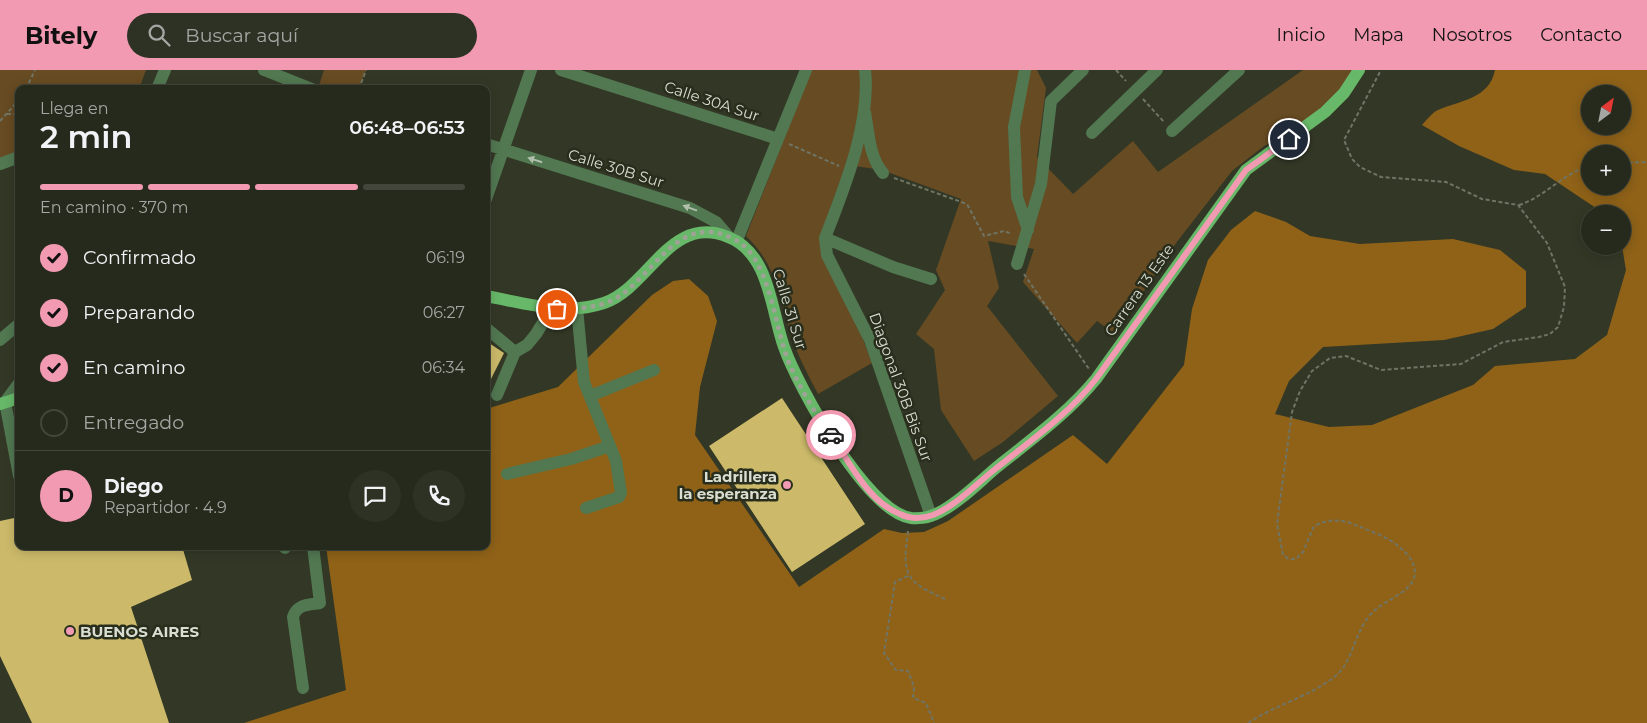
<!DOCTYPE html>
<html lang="es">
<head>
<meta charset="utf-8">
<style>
  body { margin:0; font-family:Montserrat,sans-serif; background:#2e3225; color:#f1f3f6; height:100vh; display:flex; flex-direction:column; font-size:19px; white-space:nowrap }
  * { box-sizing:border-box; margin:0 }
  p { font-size:16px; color:#a4a7a3 }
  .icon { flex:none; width:28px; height:28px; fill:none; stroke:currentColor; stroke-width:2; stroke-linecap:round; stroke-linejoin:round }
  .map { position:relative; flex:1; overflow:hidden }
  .side { position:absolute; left:15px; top:15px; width:475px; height:465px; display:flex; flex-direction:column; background:#262a1c; border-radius:10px; box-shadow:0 2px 12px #0003,0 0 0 1px #42463b }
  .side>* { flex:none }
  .needle { width:32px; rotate:32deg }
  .controls { position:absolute; left:1581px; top:15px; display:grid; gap:10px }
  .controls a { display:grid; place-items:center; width:50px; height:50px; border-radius:50%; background:#262a1c; box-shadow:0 2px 12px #0003,0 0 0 1px #42463b; font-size:25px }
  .pin { position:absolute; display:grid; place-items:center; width:42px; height:42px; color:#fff; margin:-21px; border:2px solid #fff; border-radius:50%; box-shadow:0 1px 5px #0007 }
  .courier { position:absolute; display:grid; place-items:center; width:50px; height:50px; margin:-25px; border:4px solid #f19ab1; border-radius:50%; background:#fff; color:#222; box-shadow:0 1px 6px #0007 }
  .head em { font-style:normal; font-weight:600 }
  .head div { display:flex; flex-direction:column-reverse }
  .head { display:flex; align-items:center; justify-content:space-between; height:85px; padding:0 25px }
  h1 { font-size:32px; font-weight:600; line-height:38px }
  .bar { display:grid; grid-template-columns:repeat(4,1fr); gap:8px 5px; align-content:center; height:60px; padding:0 25px }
  .bar i { height:6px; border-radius:4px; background:#42463b }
  .bar .active { background:#f19ab1 }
  .bar p { grid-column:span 4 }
  .line { display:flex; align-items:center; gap:12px; padding:0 25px; border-top:1px solid #42463b }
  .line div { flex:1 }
  .round { display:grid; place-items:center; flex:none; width:52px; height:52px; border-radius:26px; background:#2e3225 }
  ol { padding:0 25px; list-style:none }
  li { display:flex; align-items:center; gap:15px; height:55px }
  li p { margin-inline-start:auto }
  li .icon { padding:5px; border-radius:50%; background:#f19ab1; color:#111; stroke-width:4 }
  li:last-child { color:#a4a7a3 }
  li i { width:28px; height:28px; border:2px solid #42463b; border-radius:50% }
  header { display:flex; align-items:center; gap:30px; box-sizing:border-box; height:70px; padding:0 25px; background:#f19ab1; color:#111 }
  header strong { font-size:24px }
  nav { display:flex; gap:28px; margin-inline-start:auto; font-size:18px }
  .search { width:350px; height:45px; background:#2e3225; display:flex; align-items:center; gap:12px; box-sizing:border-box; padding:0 18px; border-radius:28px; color:#a4a7a3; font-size:19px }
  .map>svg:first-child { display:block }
  .green { fill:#674b22 }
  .forest { fill:#8f6218; fill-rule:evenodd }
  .building { fill:#ccba6a }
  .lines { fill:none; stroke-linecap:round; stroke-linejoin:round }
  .path { stroke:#6f7464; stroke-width:2; stroke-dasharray:4 2.5; stroke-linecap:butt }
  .minor { stroke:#517851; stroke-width:12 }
  .major { stroke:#67b869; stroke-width:12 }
  .oneway { fill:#b0bfab }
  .done { stroke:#9fa396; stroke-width:5; stroke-dasharray:0 9 }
  .route { stroke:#f19ab1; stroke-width:6 }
  .poi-dot { fill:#f19ab1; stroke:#292e1c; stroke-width:2 }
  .labels { text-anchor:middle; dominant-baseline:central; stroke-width:5; stroke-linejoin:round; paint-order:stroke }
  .street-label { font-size:15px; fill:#d9ddd2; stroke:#292e1c }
  .poi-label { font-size:15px; font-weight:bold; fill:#d9ddd2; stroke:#292e1c; text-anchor:end }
</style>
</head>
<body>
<header>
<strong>Bitely</strong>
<div class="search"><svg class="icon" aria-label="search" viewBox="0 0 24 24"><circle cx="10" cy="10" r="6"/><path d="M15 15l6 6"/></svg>Buscar aquí</div>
<nav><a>Inicio</a><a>Mapa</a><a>Nosotros</a><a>Contacto</a></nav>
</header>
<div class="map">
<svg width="1647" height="653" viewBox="0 0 1647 653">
  <rect width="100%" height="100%" fill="#333826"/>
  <path class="green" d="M0 0H146L139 19H19V81L0 88Z
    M324 0H366L359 19H318Z
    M811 0H1037L1046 18 1037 87 1073 124 1133 71 1158 102 1303 0H1355L1341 22 1296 61 1264 76 1232 101 1176 173 1115 264 1097 251 1077 273 1023 212 1034 179 988 171 999 218 987 236 1058 326 1003 372 974 391 941 340 934 279 916 264 945 220 936 200 961 129 882 100 848 95 822 162 872 293 818 324C808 305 798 286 791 265 780 228 776 194 746 166Z"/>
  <path class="forest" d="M1495 0H1647V653H244L346 620 326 476H486V339L558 317 652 225 673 211 689 209 708 226 717 251 700 317 695 365 799 517 884 459 902 463 924 462 948 451 1073 365 1107 394 1184 295 1192 239 1208 190 1231 160 1255 141 1286 152 1310 166 1360 174 1453 169 1500 180 1526 201V237L1493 259 1444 270 1323 277 1289 311 1275 344 1329 357 1372 355 1473 315 1495 296 1575 289 1607 265 1626 200 1622 176V144H1605L1545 104 1514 100 1459 76 1422 55C1426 51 1431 44 1436 41 1459 30 1489 30 1495 0ZM1590 24H1622V56H1590ZM1590 84H1622V116H1590Z"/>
  <path class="building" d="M486 271 504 283 486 319Z
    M782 328 865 454 792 502 709 376Z
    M19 447V476H182L192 510 131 537 169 653H32L0 586V451Z"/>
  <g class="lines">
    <path class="path" d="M1116 0 1126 11
      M26 19 35 0
      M359 19 366 0
      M1143 29 1164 52
      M7 44H19
      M0 51 19 30
      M789 74 839 96
      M1622 93 1647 92
      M894 108 967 134 984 166 1004 161 1012 164
      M1519 135C1545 127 1563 103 1590 96
      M1024 204 1089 299
      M908 461C902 506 905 511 945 529
      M908 506 895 512 884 583 896 600 908 601 914 617 913 628 926 633 934 653
      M1248 653C1274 635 1326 621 1343 598 1354 582 1357 559 1371 544 1381 533 1394 529 1405 520 1433 497 1395 470 1375 463 1352 454 1338 444 1314 456L1303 482 1296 489H1289L1283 485 1277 454 1292 342 1300 321 1312 301 1330 288 1346 286 1381 300 1461 294 1503 272 1539 267 1550 264 1558 257 1564 237 1565 217 1547 173 1518 135 1482 129 1446 112 1381 107 1360 97 1352 89 1344 70 1381 0"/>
    <path class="minor" d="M264 0 312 19
      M561 0 778 69
      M865 0C871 53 844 119 825 168L827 185 870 270 931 446
      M1025 0 1014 57 1017 127 1028 160
      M157 19 165 0
      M865 42C869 63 869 87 883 103
      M1172 61 1239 0
      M1092 63 1157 0
      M486 74 690 138 716 152 729 167
      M0 94 19 87
      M486 129 531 0
      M825 168 893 197 931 209
      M737 170 806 0
      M1017 194 1041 114 1051 31 1083 0
      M577 238 584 312 616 391 621 423 619 427 586 438
      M486 258 515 282
      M0 270 19 254
      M19 313 5 332 19 406
      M497 325 515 282 527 275 536 264 552 238
      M590 326 654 300
      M507 404 571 389 610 376
      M285 476V478
      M303 618 293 547C297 534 308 535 320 533L313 476"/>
    <path class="major" d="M486 226C525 233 565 246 604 233 650 217 670 143 728 167 770 183 771 241 784 277 798 317 867 442 911 448 921 449 931 447 940 442 961 431 979 412 997 397 1032 369 1067 344 1096 309L1246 100 1325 42 1344 23 1359 0
      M0 334 19 328"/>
  </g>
  <defs><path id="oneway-solid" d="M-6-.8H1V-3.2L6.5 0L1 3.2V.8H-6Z" transform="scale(1.25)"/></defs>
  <g class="oneway">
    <use href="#oneway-solid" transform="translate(535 90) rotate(-163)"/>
    <use href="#oneway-solid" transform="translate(690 138) rotate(-160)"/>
  </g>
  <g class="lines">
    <path class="done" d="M557 239C576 239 596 238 613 230 654 209 677 138 736 170 771 190 774 257 789 293 800 318 814 342 831 365"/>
    <path class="route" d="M831 365C849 391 868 432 900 444 910 449 922 449 933 445 956 436 975 415 994 400 1030 371 1067 346 1096 309L1246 100 1289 69"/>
  </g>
  <g class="poi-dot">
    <circle cx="787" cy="415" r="5"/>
    <circle cx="70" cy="561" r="5"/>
  </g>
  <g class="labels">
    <g class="street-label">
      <text transform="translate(712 31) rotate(18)">Calle 30A Sur</text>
      <text transform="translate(616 98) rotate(17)">Calle 30B Sur</text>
      <text transform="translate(1139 220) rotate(-55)">Carrera 13 Este</text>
      <text transform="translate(790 239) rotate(73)">Calle 31 Sur</text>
      <text transform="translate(901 317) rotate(70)">Diagonal 30B Bis Sur</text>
    </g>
    <g class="poi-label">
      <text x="777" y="406">Ladrillera<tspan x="777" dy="17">la esperanza</tspan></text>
      <text x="80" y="561" text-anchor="start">BUENOS AIRES</text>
    </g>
  </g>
</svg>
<div class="controls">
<a><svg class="needle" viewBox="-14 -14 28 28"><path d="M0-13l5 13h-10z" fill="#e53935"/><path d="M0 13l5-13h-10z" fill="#a4a7a3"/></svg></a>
<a>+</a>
<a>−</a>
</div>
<div class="pin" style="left:557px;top:239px;background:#ea580c"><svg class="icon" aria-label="bag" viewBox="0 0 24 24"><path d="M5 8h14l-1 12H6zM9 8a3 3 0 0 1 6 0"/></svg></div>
<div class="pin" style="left:1289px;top:69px;background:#1f2937"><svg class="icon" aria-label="home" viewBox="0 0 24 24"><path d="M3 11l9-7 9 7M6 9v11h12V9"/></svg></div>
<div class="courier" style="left:831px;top:365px"><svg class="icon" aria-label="car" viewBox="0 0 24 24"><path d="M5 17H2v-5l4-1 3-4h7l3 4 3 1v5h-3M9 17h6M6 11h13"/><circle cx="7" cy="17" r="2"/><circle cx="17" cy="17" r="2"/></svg></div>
<section class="side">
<div class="head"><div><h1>2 min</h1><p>Llega en</p></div><em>06:48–06:53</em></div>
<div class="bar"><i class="active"></i><i class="active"></i><i class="active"></i><i></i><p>En camino · 370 m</p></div>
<ol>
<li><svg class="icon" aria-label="check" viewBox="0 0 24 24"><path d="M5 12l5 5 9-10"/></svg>Confirmado<p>06:19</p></li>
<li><svg class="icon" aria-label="check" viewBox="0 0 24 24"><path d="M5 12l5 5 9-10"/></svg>Preparando<p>06:27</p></li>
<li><svg class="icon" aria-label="check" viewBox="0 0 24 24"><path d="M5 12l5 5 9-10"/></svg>En camino<p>06:34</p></li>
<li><i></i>Entregado</li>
</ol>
<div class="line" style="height:90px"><b class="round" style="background:#f19ab1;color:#111">D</b><div><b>Diego</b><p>Repartidor · 4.9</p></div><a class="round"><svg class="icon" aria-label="chat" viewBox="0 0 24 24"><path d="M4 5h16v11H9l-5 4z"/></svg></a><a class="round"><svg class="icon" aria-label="phone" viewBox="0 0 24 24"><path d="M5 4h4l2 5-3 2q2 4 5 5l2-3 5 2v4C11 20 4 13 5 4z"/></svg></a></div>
</section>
</div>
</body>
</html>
